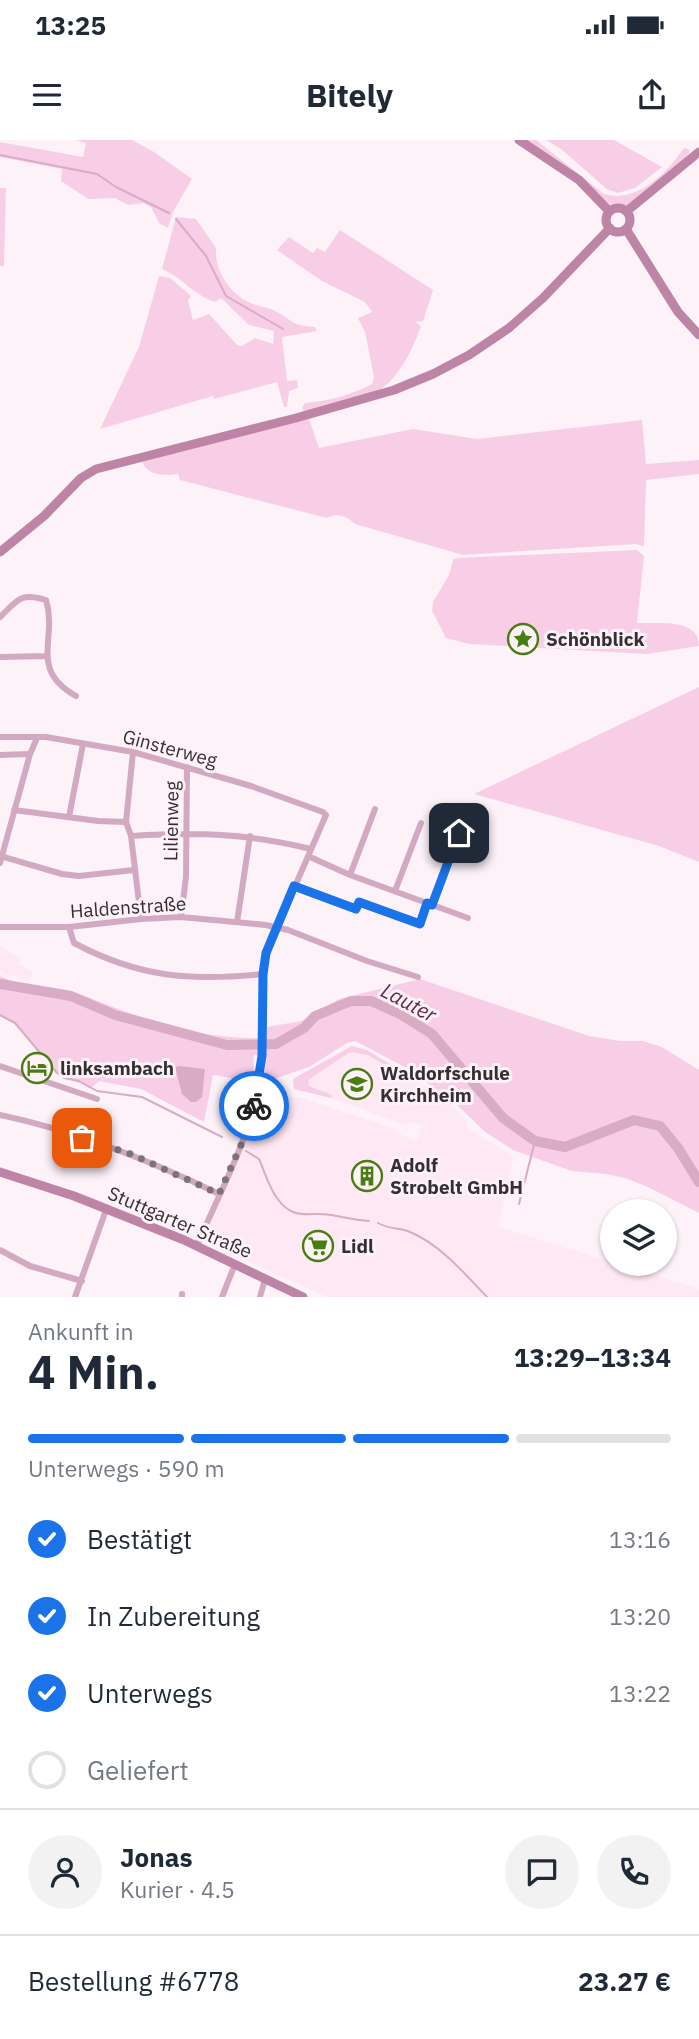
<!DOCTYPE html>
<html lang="de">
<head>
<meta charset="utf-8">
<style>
  body { margin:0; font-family:"IBM Plex Sans",sans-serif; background:#f2f2f3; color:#1f2937; height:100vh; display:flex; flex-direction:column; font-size:26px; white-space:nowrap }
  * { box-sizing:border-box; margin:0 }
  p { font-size:23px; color:#747a83 }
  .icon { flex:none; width:38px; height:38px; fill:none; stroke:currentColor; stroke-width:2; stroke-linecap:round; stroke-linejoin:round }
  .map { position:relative; height:1157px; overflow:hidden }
  .details { display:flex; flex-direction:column; background:#fff; flex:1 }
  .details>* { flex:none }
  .buttons { position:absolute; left:600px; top:1059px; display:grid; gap:14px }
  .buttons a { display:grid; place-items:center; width:77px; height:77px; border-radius:50%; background:#fff; box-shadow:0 2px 5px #0004; font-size:35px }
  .pin { position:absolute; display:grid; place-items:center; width:60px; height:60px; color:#fff; margin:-30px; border-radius:14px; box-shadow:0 4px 10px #0006 }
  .courier { position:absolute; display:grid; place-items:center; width:70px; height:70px; margin:-35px; border:5px solid #1a73e8; border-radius:50%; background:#fff; color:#222; box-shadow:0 2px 9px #0007 }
  .head em { font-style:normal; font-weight:700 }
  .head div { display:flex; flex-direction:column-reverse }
  .head { display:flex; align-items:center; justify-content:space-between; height:119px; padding:0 28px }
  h1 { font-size:46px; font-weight:700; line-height:52px }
  .bar { display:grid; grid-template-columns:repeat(4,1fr); gap:10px 7px; align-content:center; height:84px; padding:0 28px }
  .bar i { height:9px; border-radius:5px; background:#e0e1e3 }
  .bar .current { background:#1a73e8 }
  .bar p { grid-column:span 4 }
  .line { display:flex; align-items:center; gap:18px; padding:0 28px; border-top:2px solid #e0e1e3 }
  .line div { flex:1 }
  .round { display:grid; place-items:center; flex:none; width:74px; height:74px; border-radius:37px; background:#f2f2f3 }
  ol { padding:0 28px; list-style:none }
  li { display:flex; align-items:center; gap:21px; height:77px }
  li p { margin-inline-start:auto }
  li .icon { padding:7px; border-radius:50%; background:#1a73e8; color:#fff; stroke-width:4 }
  li:last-child { color:#747a83 }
  li i { width:38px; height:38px; border:4px solid #e0e1e3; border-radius:50% }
  .status { display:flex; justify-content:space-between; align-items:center; height:49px; padding:0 35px; background:#fff; direction:ltr }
  .status svg { height:19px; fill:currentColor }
  header { display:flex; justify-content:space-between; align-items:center; height:91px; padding:0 28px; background:#fff; font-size:32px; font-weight:700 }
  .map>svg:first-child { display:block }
  .built { fill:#fde8f3 }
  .green { fill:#f8cee6 }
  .water { fill:#d9abc5 }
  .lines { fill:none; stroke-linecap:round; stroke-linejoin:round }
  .stream { stroke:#d9abc5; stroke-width:2 }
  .river { stroke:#d9abc5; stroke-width:10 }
  .street { stroke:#d2a9c0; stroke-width:6 }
  .secondary { stroke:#be84a6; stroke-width:9 }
  .done { stroke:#7b7377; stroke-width:7; stroke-dasharray:0 12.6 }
  .route { stroke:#1a73e8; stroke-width:9 }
  .labels { text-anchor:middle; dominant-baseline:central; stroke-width:6; stroke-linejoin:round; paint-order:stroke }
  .poi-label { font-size:19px; font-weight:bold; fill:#352f32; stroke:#fdf2f8; text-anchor:start }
  .street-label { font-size:19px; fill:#352f32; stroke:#fdf2f8 }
  .water-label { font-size:21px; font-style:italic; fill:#622a4e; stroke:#fdf2f8 }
</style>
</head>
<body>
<div class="status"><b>13:25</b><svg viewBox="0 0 49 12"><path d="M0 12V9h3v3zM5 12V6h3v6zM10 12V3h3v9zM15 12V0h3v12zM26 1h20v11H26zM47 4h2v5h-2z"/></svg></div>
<header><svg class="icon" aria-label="menu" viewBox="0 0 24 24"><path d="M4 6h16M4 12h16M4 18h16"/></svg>Bitely<svg class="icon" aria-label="share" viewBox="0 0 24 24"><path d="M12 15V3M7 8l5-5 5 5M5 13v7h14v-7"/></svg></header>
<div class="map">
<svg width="699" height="1157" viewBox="0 0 699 1157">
  <rect width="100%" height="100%" fill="#fdf2f8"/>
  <path class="built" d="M0 806 21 819 19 824 33 832 28 842 0 831Z
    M352 906 367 910 398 928 450 964 468 982 467 988 513 1017 498 1087 699 1149V1157H327L204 1101 251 987 260 954 302 958 393 988 403 996 417 1001 422 985 415 982 404 985 346 963 316 953 294 949 293 939Z"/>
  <path class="green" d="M75 0H132L154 12 192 39 173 72 168 88 159 83 151 67 143 63 128 65 115 58 88 59 61 41 62 29 0 17V2L83 17 86 3Z
    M524 0H536L604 54C636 64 667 33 684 8L688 9 690 12C678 26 642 61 626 66 620 68 614 66 609 64L557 21Z
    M546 0H614L662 27 635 48 618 53 607 49 561 9Z
    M0 48H6L4 126H0Z
    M176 77 196 79 216 108C214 131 231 156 253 164 260 167 268 167 275 171 295 181 289 185 315 187L317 191 282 197 287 241 297 240 298 248 289 251 287 267H284L277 242 214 259 213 256 100 289 139 207 159 136 170 138 191 156 188 160 193 180 209 174 237 205 242 206 255 198 273 204 274 191 249 185 221 158 215 162C192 154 183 138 162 129Z
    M340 90 433 150 423 181 415 182 421 186C413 209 397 243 374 253 353 262 327 266 304 272L302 268 305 263C329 261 351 255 372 244L374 237 365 192 358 178 372 172 365 162 322 141 277 110 289 97 313 113 317 108 325 112Z
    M309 279 319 308 413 289 477 299 642 280 646 324 699 320V334L646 340 644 406 635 404 463 415 355 384C347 377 338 372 327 378L180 340 178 334C164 336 148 336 142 322L148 319Z
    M637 410 644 416 637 483C657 484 699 477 699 506L647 514 469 504 446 498 432 471 433 462 449 435 453 420 456 418Z
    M699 547V722L659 706 474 654Z
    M0 836C23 848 49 845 73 852 90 857 107 865 124 871 170 888 217 900 266 898L267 887 302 881 339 859 420 839 589 896 620 901H643L662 907 699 930V1073L648 1047 625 1038 606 1034 572 1031 513 1010 485 992 453 961 405 927 355 901 347 903 309 927 268 941 264 939 267 917 254 915 253 942 213 935 204 982 141 949 99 941 90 949C79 941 67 940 57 933L15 883 0 875Z
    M352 906 367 910 407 935 405 937 368 915 350 912 308 940 309 946 332 955 331 958 294 949 293 939Z"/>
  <path class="water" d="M179 926 205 929 202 957 196 962H191L182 954 175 927Z"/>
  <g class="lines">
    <path class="stream" d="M0 15 97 34 116 47 169 73
      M176 79 206 116 226 156 283 189
      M0 875 15 883 57 933 64 938 79 941 97 951 142 957 222 997
      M246 1011 259 1019C265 1032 268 1046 277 1058 294 1082 308 1071 331 1075 343 1077 356 1080 369 1081
      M519 1064 535 1001
      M378 1083C390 1090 400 1087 410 1092 441 1105 464 1133 487 1157"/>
    <path class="river" d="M0 844 71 856 115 875 227 905 276 904 304 888 315 876 351 861H371L400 874 432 894 503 978 535 1001 565 1007 634 980 660 986 678 1008 699 1042"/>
    <path class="street" d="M0 477C18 460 20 452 46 460 58 499 28 529 76 556
      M0 517 46 516
      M0 597H46L133 612 251 646 323 672 326 675 266 813C259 856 266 899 259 941 250 999 219 1053 197 1106
      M133 612 126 682 131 696 141 779
      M0 615 30 614
      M14 670 98 681 126 682
      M69 677 83 604
      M131 696C197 692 246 693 311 709
      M0 716 62 734 79 736 134 730
      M308 716 350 735 375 669
      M0 723 30 614 37 598
      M350 735 468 778
      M294 746 356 769 359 762 420 784 427 763
      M395 751 421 683
      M432 765 459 693
      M181 777 186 737 187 627
      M237 782 250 696
      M0 787H69L141 779 181 777 266 785 288 790 367 821 418 837
      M69 787 74 803C140 838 190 841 263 834
      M0 926 97 959
      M0 975C76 991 149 1020 219 1054
      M0 1110 30 1126 82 1141
      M75 1157 106 1070
      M182 1157V1154
      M222 1157 235 1124
      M260 1157 265 1139"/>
    <path class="secondary" d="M519 0 579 40 609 71
      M606 80a12 12 0 1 1 24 0a12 12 0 1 1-24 0Z
      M627 71 699 12
      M626 89 678 172 699 195
      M0 412 44 376 81 338 96 329 296 278 394 250 433 234 469 215 509 188 543 158 610 88
      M0 1032 74 1056 184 1100 303 1157"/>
  </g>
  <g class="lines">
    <path class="done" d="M82 998 131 1014 219 1054 242 1003 254 966"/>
    <path class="route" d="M254 966 262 916 263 834 266 813 294 746 356 769 359 762 420 784 427 763 432 765 459 693"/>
  </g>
  <defs>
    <g id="sight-ring" transform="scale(1.575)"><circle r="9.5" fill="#fdf2f8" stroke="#487d12" stroke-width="1.5"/><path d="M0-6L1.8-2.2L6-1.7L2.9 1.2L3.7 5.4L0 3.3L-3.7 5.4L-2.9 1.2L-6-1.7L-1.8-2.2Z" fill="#487d12"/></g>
    <g id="hotel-ring" transform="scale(1.575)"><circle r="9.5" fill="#fdf2f8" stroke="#487d12" stroke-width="1.5"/><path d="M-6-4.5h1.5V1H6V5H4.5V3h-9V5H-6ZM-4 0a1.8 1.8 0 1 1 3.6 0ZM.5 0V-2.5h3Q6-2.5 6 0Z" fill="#487d12"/></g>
    <g id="school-ring" transform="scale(1.575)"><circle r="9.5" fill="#fdf2f8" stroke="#487d12" stroke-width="1.5"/><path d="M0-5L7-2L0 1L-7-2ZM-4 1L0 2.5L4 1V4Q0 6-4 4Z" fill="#487d12"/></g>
    <g id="building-ring" transform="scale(1.575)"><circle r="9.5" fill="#fdf2f8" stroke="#487d12" stroke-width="1.5"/><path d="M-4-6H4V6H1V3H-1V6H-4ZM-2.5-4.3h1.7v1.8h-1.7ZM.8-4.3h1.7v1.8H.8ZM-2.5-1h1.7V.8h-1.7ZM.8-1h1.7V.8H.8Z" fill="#487d12"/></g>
    <g id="supermarket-ring" transform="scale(1.575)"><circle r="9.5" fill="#fdf2f8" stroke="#487d12" stroke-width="1.5"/><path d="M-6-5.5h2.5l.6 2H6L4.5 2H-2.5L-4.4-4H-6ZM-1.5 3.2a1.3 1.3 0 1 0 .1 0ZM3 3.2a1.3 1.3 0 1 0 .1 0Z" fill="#487d12"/></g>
  </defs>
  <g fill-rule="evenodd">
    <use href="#sight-ring" x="523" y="499"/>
    <use href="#hotel-ring" x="37" y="928"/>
    <use href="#school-ring" x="357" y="944"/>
    <use href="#building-ring" x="367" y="1036"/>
    <use href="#supermarket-ring" x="318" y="1106"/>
  </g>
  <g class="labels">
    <g class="poi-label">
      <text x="546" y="499">Schönblick</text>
      <text x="60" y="928">linksambach</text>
      <text x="380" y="933">Waldorfschule<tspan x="380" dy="22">Kirchheim</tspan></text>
      <text x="390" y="1025">Adolf<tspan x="390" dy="22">Strobelt GmbH</tspan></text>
      <text x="341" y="1106">Lidl</text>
    </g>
    <g class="street-label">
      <text transform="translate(170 608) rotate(15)">Ginsterweg</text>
      <text transform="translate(171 681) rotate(-89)">Lilienweg</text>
      <text transform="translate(128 767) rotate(-4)">Haldenstraße</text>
      <text transform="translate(180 1082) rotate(23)">Stuttgarter Straße</text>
    </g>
    <g class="water-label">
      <text transform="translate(409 862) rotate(28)">Lauter</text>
    </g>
  </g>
</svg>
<div class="buttons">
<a><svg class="icon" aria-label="layers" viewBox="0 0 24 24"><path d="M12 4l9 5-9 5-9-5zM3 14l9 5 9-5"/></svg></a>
</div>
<div class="pin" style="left:82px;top:998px;background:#ea580c"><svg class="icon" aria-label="bag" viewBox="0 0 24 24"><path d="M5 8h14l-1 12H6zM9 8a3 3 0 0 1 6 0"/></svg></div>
<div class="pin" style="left:459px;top:693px;background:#1f2937"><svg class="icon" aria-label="home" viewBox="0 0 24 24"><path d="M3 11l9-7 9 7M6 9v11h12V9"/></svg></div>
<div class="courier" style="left:254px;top:966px"><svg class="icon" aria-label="bike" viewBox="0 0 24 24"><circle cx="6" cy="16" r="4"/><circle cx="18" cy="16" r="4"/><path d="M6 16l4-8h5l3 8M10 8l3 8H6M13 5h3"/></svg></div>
</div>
<section class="details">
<div class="head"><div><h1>4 Min.</h1><p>Ankunft in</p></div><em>13:29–13:34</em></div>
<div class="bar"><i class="current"></i><i class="current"></i><i class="current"></i><i></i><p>Unterwegs · 590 m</p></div>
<ol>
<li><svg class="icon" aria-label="check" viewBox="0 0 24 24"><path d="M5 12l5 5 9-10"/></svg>Bestätigt<p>13:16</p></li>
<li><svg class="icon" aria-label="check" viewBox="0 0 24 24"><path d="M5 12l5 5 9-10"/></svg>In Zubereitung<p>13:20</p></li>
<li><svg class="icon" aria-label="check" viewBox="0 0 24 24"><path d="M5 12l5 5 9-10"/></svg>Unterwegs<p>13:22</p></li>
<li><i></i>Geliefert</li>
</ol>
<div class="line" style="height:126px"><a class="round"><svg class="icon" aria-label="person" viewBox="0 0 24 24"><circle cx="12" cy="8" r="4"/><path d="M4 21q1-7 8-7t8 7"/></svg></a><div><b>Jonas</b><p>Kurier · 4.5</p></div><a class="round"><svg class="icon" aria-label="chat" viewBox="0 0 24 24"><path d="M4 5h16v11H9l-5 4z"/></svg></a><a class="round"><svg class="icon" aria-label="phone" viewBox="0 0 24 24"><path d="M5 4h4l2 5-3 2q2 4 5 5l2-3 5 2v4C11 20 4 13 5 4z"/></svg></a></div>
<div class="line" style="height:91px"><div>Bestellung #6778</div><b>23.27 €</b></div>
</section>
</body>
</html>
